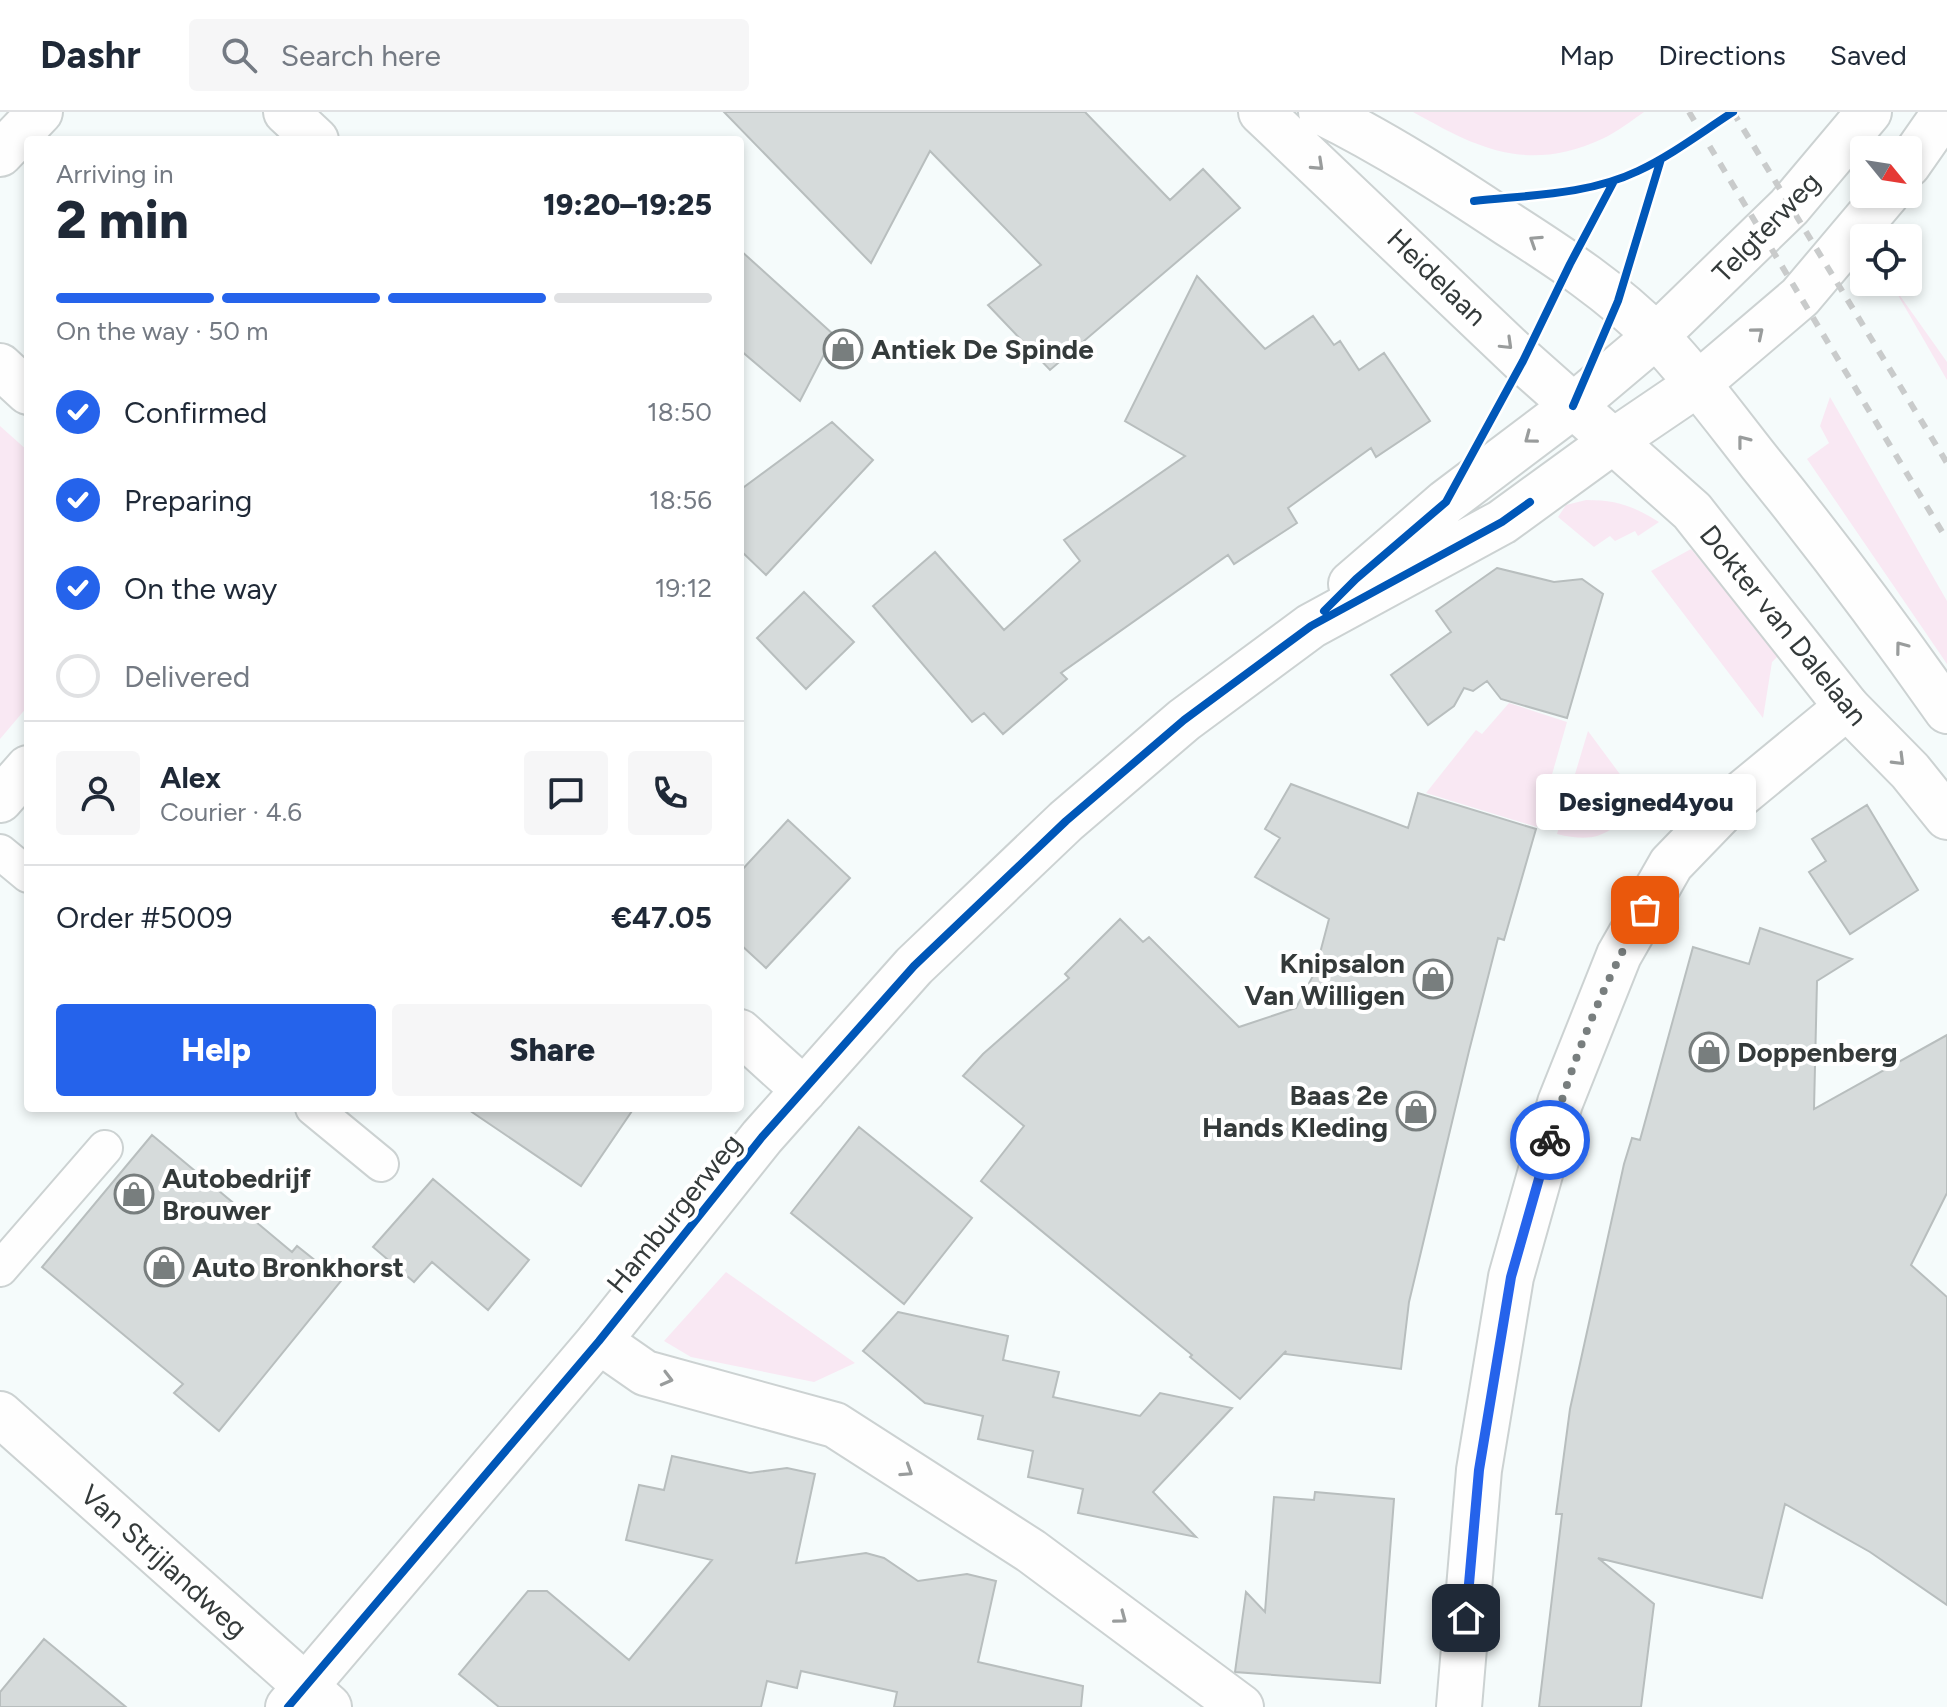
<!DOCTYPE html>
<html lang="en">
<head>
<meta charset="utf-8">
<style>
  body { margin:0; font-family:Figtree,sans-serif; background:#f6f6f7; color:#1f2937; height:100vh; display:flex; flex-direction:column; font-size:30px; white-space:nowrap }
  * { box-sizing:border-box; margin:0 }
  p { font-size:26px; color:#747a83 }
  .icon { flex:none; width:44px; height:44px; fill:none; stroke:currentColor; stroke-width:2; stroke-linecap:round; stroke-linejoin:round }
  .map { position:relative; flex:1; overflow:hidden }
  .side { position:absolute; left:24px; top:24px; width:720px; height:976px; display:flex; flex-direction:column; background:#fff; border-radius:8px; box-shadow:0 4px 12px #0003 }
  .side>* { flex:none }
  .needle { width:52px; rotate:120deg }
  .controls { position:absolute; left:1850px; top:24px; display:grid; gap:16px }
  .controls a { display:grid; place-items:center; width:72px; height:72px; border-radius:8px; background:#fff; box-shadow:0 4px 12px #0003; font-size:40px }
  .pin { position:absolute; display:grid; place-items:center; width:68px; height:68px; color:#fff; margin:-34px; border-radius:16px; box-shadow:0 4px 12px #0006 }
  .courier { position:absolute; display:grid; place-items:center; width:80px; height:80px; margin:-40px; border:6px solid #2563eb; border-radius:50%; background:#fff; color:#222; box-shadow:0 2px 10px #0007 }
  .bubble { position:absolute; height:56px; border-radius:8px; background:#fff; box-shadow:0 4px 12px #0003; font-size:26px; font-weight:800; line-height:56px; text-align:center }
  .headline em { font-style:normal; font-weight:800 }
  .headline div { display:flex; flex-direction:column-reverse }
  .headline { display:flex; align-items:center; justify-content:space-between; height:136px; padding:0 32px }
  h1 { font-size:52px; font-weight:800; line-height:60px }
  .bar { display:grid; grid-template-columns:repeat(4,1fr); gap:12px 8px; align-content:center; height:96px; padding:0 32px }
  .bar i { height:10px; border-radius:6px; background:#e0e1e3 }
  .bar .on { background:#2563eb }
  .bar p { grid-column:span 4 }
  .line { display:flex; align-items:center; gap:20px; padding:0 32px; border-top:2px solid #e0e1e3 }
  .line div { flex:1 }
  .round { display:grid; place-items:center; flex:none; width:84px; height:84px; border-radius:8px; background:#f6f6f7 }
  ol { padding:0 32px; list-style:none }
  li { display:flex; align-items:center; gap:24px; height:88px }
  li p { margin-inline-start:auto }
  li .icon { padding:8px; border-radius:50%; background:#2563eb; color:#fff; stroke-width:4 }
  li:last-child { color:#747a83 }
  li i { width:44px; height:44px; border:4px solid #e0e1e3; border-radius:50% }
  .action { display:flex; gap:16px; margin-top:auto; padding:16px 32px }
  .action a { flex:1; height:92px; border-radius:8px; background:#2563eb; color:#fff; font-size:32px; font-weight:800; line-height:92px; text-align:center }
  .action a+a { background:#f6f6f7; color:#1f2937 }
  header { display:flex; align-items:center; gap:48px; box-sizing:border-box; height:112px; padding:0 40px; background:#fff; border-bottom:2px solid #e0e1e3 }
  header strong { font-size:38px }
  nav { display:flex; gap:44px; margin-inline-start:auto; font-size:28px }
  .search { width:560px; height:72px; background:#f6f6f7; display:flex; align-items:center; gap:20px; box-sizing:border-box; padding:0 28px; border-radius:8px; color:#747a83; font-size:30px }
  .map>svg:first-child { display:block }
  .green { fill:#f9e8f3 }
  .building { fill:#d6dbdb; stroke:#b8bebe; stroke-width:2 }
  .lines { fill:none; stroke-linecap:round; stroke-linejoin:round }
  .service-casing { stroke:#ccd2d2; stroke-width:38 }
  .minor-casing { stroke:#ccd2d2; stroke-width:48 }
  .tertiary-casing { stroke:#ccd2d2; stroke-width:48 }
  .service { stroke:#fefefe; stroke-width:34 }
  .minor { stroke:#fefefe; stroke-width:44 }
  .tertiary { stroke:#fefefe; stroke-width:44 }
  .rail { stroke:#c9cbcb; stroke-width:6; stroke-dasharray:10 10; stroke-linecap:butt }
  .cycleway-casing { stroke:#fff; stroke-width:13 }
  .cycleway { stroke:#0057b8; stroke-width:8 }
  .oneway { stroke:#999c9c }
  .done { stroke:#787e7e; stroke-width:8; stroke-dasharray:0 14.4 }
  .route { stroke:#2563eb; stroke-width:10 }
  .labels { text-anchor:middle; dominant-baseline:central; stroke-width:8; stroke-linejoin:round; paint-order:stroke }
  .street-label { font-size:28px; fill:#343a3a; stroke:#fff }
  .poi-label { font-size:28px; font-weight:bold; fill:#343a3a; stroke:#fff; text-anchor:start }
</style>
</head>
<body>
<header>
<strong>Dashr</strong>
<div class="search"><svg class="icon" aria-label="search" viewBox="0 0 24 24"><circle cx="10" cy="10" r="6"/><path d="M15 15l6 6"/></svg>Search here</div>
<nav><a>Map</a><a>Directions</a><a>Saved</a></nav>
</header>
<div class="map">
<svg width="1947" height="1595" viewBox="0 0 1947 1595">
  <rect width="100%" height="100%" fill="#f5fbfb"/>
  <path class="green" d="M1413 0H1644C1631 9 1617 20 1602 27 1527 61 1479 37 1413 0Z
    M1891 171 1947 250V268Z
    M1830 285 1947 489V552L1807 347 1829 331 1820 314Z
    M0 314 28 339V594L0 627Z
    M1586 388C1617 388 1633 394 1659 410L1638 424 1635 419 1615 429 1610 424 1594 435 1558 405 1566 393Z
    M1691 437 1779 543 1772 550 1763 606 1651 459Z
    M1509 591 1567 610 1537 715 1426 681 1476 618 1482 622Z
    M1588 619 1642 692C1610 719 1601 733 1557 722Z
    M726 1160 855 1251 814 1270 691 1245 664 1229Z"/>
  <path class="building" d="M724 0H1085L1170 88 1203 57 1240 96 1050 258 988 193 1041 153 930 39 871 151Z
    M740 138 834 223 800 289 740 238Z
    M1197 164 1265 237 1313 204 1334 233 1340 229 1359 258 1384 241 1430 309 1376 345 1371 336 1288 396 1297 411 1234 452 1228 443 1061 561 1067 567 1003 622 984 601 972 610 873 494 935 440 1004 518 1080 449 1064 428 1185 344 1125 309Z
    M832 310 873 348 766 463 740 438V378Z
    M1497 456 1554 470 1582 467 1603 482 1567 606 1501 587 1487 569 1473 579 1464 576 1454 594 1428 613 1391 563 1451 520 1436 499Z
    M804 480 854 530 806 577 757 526Z
    M1291 672 1408 716 1418 681 1536 717 1504 828 1498 826 1469 939 1409 1190 1401 1257 1285 1242 1286 1239 1240 1287 1190 1245 1192 1243 981 1069 1024 1014 963 964 983 942 1069 866 1065 862 1120 807 1143 830 1149 825 1239 915 1296 896 1315 860 1329 807 1255 765 1280 726 1265 717Z
    M1867 693 1918 778 1850 822 1809 760 1826 749 1812 727Z
    M788 708 850 766 766 856 740 832V760Z
    M1760 816 1852 847 1817 869 1814 997 1947 923V1081L1911 1153 1947 1185V1493L1870 1440 1785 1392 1762 1486 1598 1446 1654 1492 1641 1595H1539L1562 1402H1556L1570 1297 1624 1052 1632 1026 1640 1028 1693 835 1749 852Z
    M466 996H634L581 1074Z
    M859 1015 972 1106 904 1192 791 1101Z
    M152 1023 292 1140 297 1134 341 1169 219 1319 174 1281 183 1272 42 1155Z
    M433 1067 529 1148 488 1198 432 1150 414 1170 373 1135Z
    M898 1200 1008 1224 1003 1248 1059 1260 1053 1285 1140 1304 1160 1281 1232 1296 1153 1380 1196 1425 1078 1401 1083 1377 1028 1365 1033 1339 978 1327 983 1304 925 1291 863 1239Z
    M672 1344 750 1361 787 1356 815 1362 796 1451 866 1441 884 1446 918 1469 967 1462 996 1469 978 1550 1083 1574 1081 1595H894L897 1580 801 1559 797 1576 767 1569 761 1595H499L459 1562 528 1479H547L629 1548 712 1448 626 1428 639 1373 664 1378Z
    M1315 1380 1394 1387 1380 1571 1235 1560 1246 1480 1265 1500 1274 1385 1314 1388Z
    M44 1527 126 1595H0V1580Z"/>
  <g class="lines">
    <g class="service-casing">
      <path id="service" d="M0 740 28 763
        M313 996 381 1052
        M0 1157 105 1036"/>
    </g>
    <g class="minor-casing">
      <path id="minor" d="M286 0 316 28
        M0 42 40 0
        M0 254 28 280
        M0 688 28 656
        M740 920 804 978
        M599 1229 645 1261 835 1313 1031 1439 1241 1595
        M0 1302 329 1595
        M1459 1595 1479 1358 1511 1165 1560 991 1619 843 1671 752 1728 693 1847 595"/>
    </g>
    <g class="tertiary-casing">
      <path id="tertiary" d="M1261 0 1523 249 1692 399 1847 595 1910 659 1947 705
        M1321 0C1386 32 1448 72 1508 112 1561 146 1613 180 1657 225 1695 265 1727 309 1761 352 1826 432 1888 515 1947 599
        M1908 53 1945 0
        M1351 472 1446 390 1573 294 1656 224 1789 95 1869 0
        M288 1595 599 1229 762 1025 914 854 1066 709 1184 608 1311 514 1502 410 1612 330 1699 271 1800 185 1887 82"/>
    </g>
    <use href="#service" class="service"/>
    <use href="#minor" class="minor"/>
    <use href="#tertiary" class="tertiary"/>
    <path class="rail" d="M1689 0 1947 428
      M1733 0 1947 351"/>
    <g class="cycleway-casing">
      <path id="cycleway" d="M1474 89C1529 83 1588 83 1638 59 1672 43 1702 20 1733 0
        M1573 294 1618 189 1661 47
        M1324 499 1356 467 1446 390 1523 249 1570 152 1614 69
        M288 1595 599 1229 762 1025 914 854 1066 709 1184 608 1311 514 1502 410 1530 390"/>
    </g>
    <use href="#cycleway" class="cycleway"/>
  </g>
  <defs><path id="oneway-chevron" d="M-2-3.5L2.5 0L-2 3.5" fill="none" stroke-width="1.6" stroke-linecap="round" stroke-linejoin="round" transform="scale(2)"/></defs>
  <g class="oneway">
    <use href="#oneway-chevron" transform="translate(1318 53) rotate(43)"/>
    <use href="#oneway-chevron" transform="translate(1535 129) rotate(-147)"/>
    <use href="#oneway-chevron" transform="translate(1758 221) rotate(-40)"/>
    <use href="#oneway-chevron" transform="translate(1507 232) rotate(44)"/>
    <use href="#oneway-chevron" transform="translate(1530 326) rotate(143)"/>
    <use href="#oneway-chevron" transform="translate(1743 329) rotate(-128)"/>
    <use href="#oneway-chevron" transform="translate(1901 535) rotate(-127)"/>
    <use href="#oneway-chevron" transform="translate(1899 648) rotate(45)"/>
    <use href="#oneway-chevron" transform="translate(667 1267) rotate(15)"/>
    <use href="#oneway-chevron" transform="translate(907 1359) rotate(33)"/>
    <use href="#oneway-chevron" transform="translate(1121 1506) rotate(37)"/>
  </g>
  <g class="lines">
    <path class="done" d="M1550 1028C1572 949 1604 869 1645 798"/>
    <path class="route" d="M1466 1506 1479 1358 1511 1165 1550 1028"/>
  </g>
  <defs>
    <g id="shop-ring" transform="scale(2)"><circle r="9.5" fill="#fff" stroke="#787e7e" stroke-width="1.5"/><path d="M-5-2.5h2.3a2.7 3.5 0 0 1 5.4 0H5L5.5 6h-11ZM-1.5-2.5h3a1.5 2.3 0 0 0-3 0Z" fill="#787e7e"/></g>
  </defs>
  <g fill-rule="evenodd">
    <use href="#shop-ring" x="843" y="237"/>
    <use href="#shop-ring" x="1433" y="867"/>
    <use href="#shop-ring" x="1709" y="940"/>
    <use href="#shop-ring" x="1416" y="999"/>
    <use href="#shop-ring" x="134" y="1082"/>
    <use href="#shop-ring" x="164" y="1155"/>
  </g>
  <g class="labels">
    <g class="street-label">
      <text transform="translate(1766 115) rotate(-46)">Telgterweg</text>
      <text transform="translate(1437 165) rotate(44)">Heidelaan</text>
      <text transform="translate(1784 513) rotate(51)">Dokter van Dalelaan</text>
      <text transform="translate(674 1101) rotate(-51)">Hamburgerweg</text>
      <text transform="translate(164 1449) rotate(42)">Van Strijlandweg</text>
    </g>
    <g class="poi-label">
      <text x="871" y="237">Antiek De Spinde</text>
      <text x="1405" y="851" text-anchor="end">Knipsalon<tspan x="1405" dy="32">Van Willigen</tspan></text>
      <text x="1737" y="940">Doppenberg</text>
      <text x="1388" y="983" text-anchor="end">Baas 2e<tspan x="1388" dy="32">Hands Kleding</tspan></text>
      <text x="162" y="1066">Autobedrijf<tspan x="162" dy="32">Brouwer</tspan></text>
      <text x="192" y="1155">Auto Bronkhorst</text>
    </g>
  </g>
</svg>
<div class="controls">
<a><svg class="needle" viewBox="-14 -14 28 28"><path d="M0-13l5 13h-10z" fill="#e53935"/><path d="M0 13l5-13h-10z" fill="#747a83"/></svg></a>
<a><svg class="icon" aria-label="locate" viewBox="0 0 24 24"><circle cx="12" cy="12" r="6"/><path d="M12 2v4M12 18v4M2 12h4M18 12h4"/></svg></a>
</div>
<div class="pin" style="left:1645px;top:798px;background:#ea580c"><svg class="icon" aria-label="bag" viewBox="0 0 24 24"><path d="M5 8h14l-1 12H6zM9 8a3 3 0 0 1 6 0"/></svg></div>
<div class="pin" style="left:1466px;top:1506px;background:#1f2937"><svg class="icon" aria-label="home" viewBox="0 0 24 24"><path d="M3 11l9-7 9 7M6 9v11h12V9"/></svg></div>
<div class="courier" style="left:1550px;top:1028px"><svg class="icon" aria-label="bike" viewBox="0 0 24 24"><circle cx="6" cy="16" r="4"/><circle cx="18" cy="16" r="4"/><path d="M6 16l4-8h5l3 8M10 8l3 8H6M13 5h3"/></svg></div>
<div class="bubble" style="left:1536px;top:662px;width:220px">Designed4you</div>
<section class="side">
<div class="headline"><div><h1>2 min</h1><p>Arriving in</p></div><em>19:20–19:25</em></div>
<div class="bar"><i class="on"></i><i class="on"></i><i class="on"></i><i></i><p>On the way · 50 m</p></div>
<ol>
<li><svg class="icon" aria-label="check" viewBox="0 0 24 24"><path d="M5 12l5 5 9-10"/></svg>Confirmed<p>18:50</p></li>
<li><svg class="icon" aria-label="check" viewBox="0 0 24 24"><path d="M5 12l5 5 9-10"/></svg>Preparing<p>18:56</p></li>
<li><svg class="icon" aria-label="check" viewBox="0 0 24 24"><path d="M5 12l5 5 9-10"/></svg>On the way<p>19:12</p></li>
<li><i></i>Delivered</li>
</ol>
<div class="line" style="height:144px"><a class="round"><svg class="icon" aria-label="person" viewBox="0 0 24 24"><circle cx="12" cy="8" r="4"/><path d="M4 21q1-7 8-7t8 7"/></svg></a><div><b>Alex</b><p>Courier · 4.6</p></div><a class="round"><svg class="icon" aria-label="chat" viewBox="0 0 24 24"><path d="M4 5h16v11H9l-5 4z"/></svg></a><a class="round"><svg class="icon" aria-label="phone" viewBox="0 0 24 24"><path d="M5 4h4l2 5-3 2q2 4 5 5l2-3 5 2v4C11 20 4 13 5 4z"/></svg></a></div>
<div class="line" style="height:104px"><div>Order #5009</div><b>€47.05</b></div>
<div class="action"><a>Help</a><a>Share</a></div>
</section>
</div>
</body>
</html>
